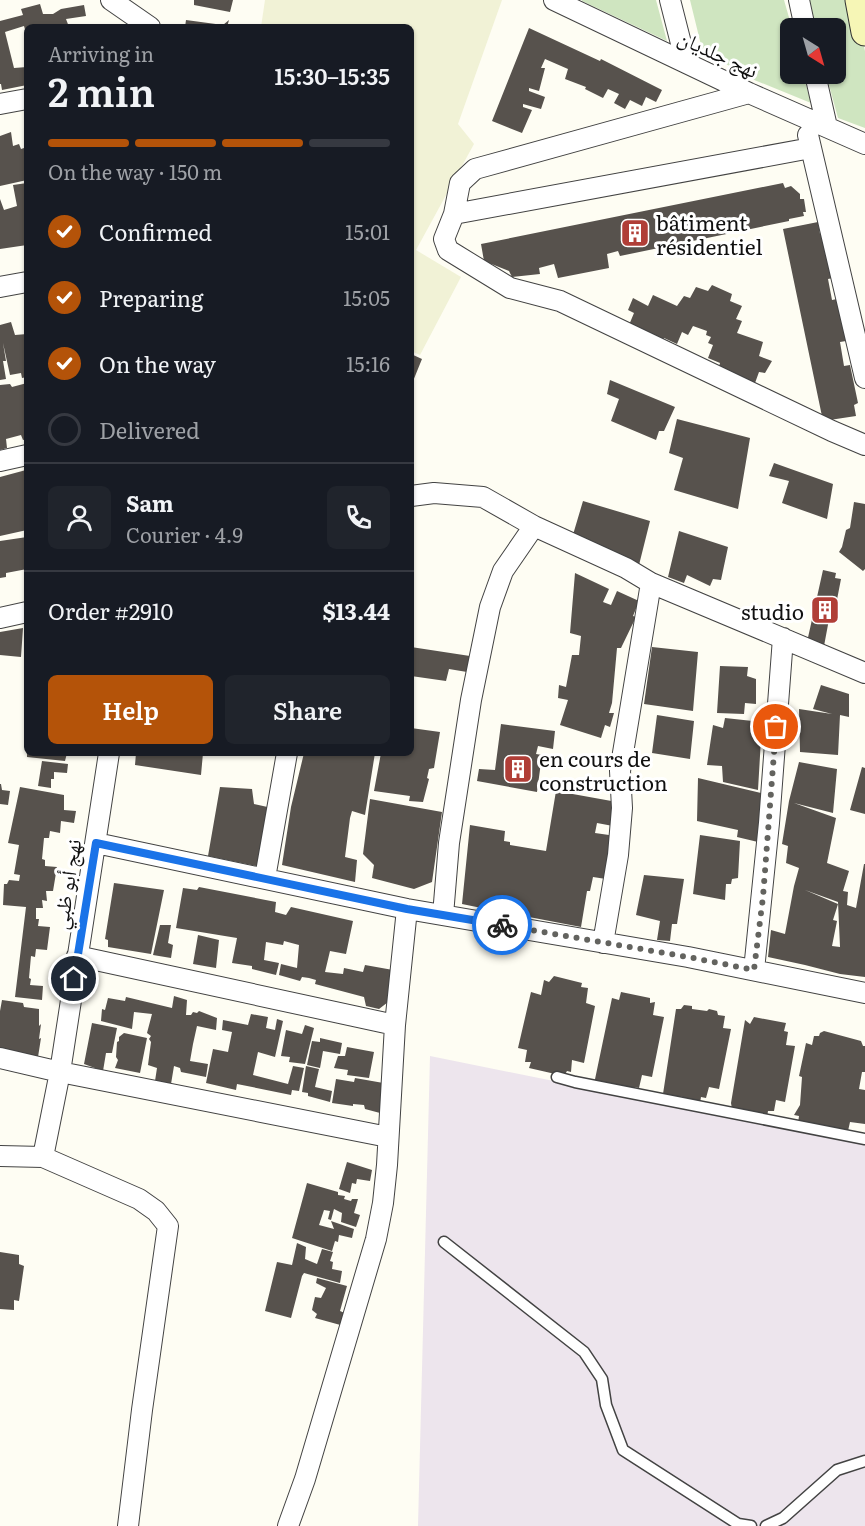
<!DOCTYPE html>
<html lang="en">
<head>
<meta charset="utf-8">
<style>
  body { margin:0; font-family:Literata,"Noto Naskh Arabic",serif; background:#20242c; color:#f1f3f6; height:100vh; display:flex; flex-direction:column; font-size:22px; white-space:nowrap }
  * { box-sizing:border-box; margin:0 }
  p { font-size:20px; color:#9ea1a6 }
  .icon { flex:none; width:33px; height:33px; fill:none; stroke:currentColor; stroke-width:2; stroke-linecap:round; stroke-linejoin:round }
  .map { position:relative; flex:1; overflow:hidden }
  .panel { position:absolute; left:24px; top:24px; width:390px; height:732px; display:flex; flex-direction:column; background:#171b24; border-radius:9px; box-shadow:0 2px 4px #0004 }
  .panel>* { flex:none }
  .needle { width:39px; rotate:143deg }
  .controls { position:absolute; left:780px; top:18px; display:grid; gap:12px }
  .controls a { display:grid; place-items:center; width:66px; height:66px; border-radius:9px; background:#171b24; box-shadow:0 2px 4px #0004; font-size:30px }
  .pin { position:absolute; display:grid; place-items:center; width:51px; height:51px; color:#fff; margin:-26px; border:3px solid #fff; border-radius:50%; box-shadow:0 2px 6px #0007 }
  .courier { position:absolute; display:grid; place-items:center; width:60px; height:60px; margin:-30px; border:4px solid #1a73e8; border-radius:50%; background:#fff; color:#222; box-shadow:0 2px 8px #0007 }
  .headline em { font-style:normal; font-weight:600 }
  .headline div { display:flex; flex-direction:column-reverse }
  .headline { display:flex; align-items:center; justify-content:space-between; height:102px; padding:0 24px }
  h1 { font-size:39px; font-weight:600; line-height:45px }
  .bar { display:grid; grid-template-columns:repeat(4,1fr); gap:9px 6px; align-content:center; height:72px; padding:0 24px }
  .bar i { height:8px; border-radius:4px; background:#363941 }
  .bar .selected { background:#b45309 }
  .bar p { grid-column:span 4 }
  .line { display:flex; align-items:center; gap:15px; padding:0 24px; border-top:2px solid #363941 }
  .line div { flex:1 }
  .round { display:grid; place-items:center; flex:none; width:63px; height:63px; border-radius:9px; background:#20242c }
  ol { padding:0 24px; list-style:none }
  li { display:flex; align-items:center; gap:18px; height:66px }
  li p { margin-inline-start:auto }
  li .icon { padding:6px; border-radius:50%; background:#b45309; color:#fff; stroke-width:4 }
  li:last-child { color:#9ea1a6 }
  li i { width:33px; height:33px; border:3px solid #363941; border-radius:50% }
  .action { display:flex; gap:12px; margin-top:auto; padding:12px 24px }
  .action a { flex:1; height:69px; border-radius:9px; background:#b45309; color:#fff; font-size:24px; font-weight:600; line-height:69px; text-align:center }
  .action a+a { background:#20242c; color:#f1f3f6 }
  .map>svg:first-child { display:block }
  .industrial { fill:#ede5ed }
  .farmland { fill:#f1f2d6 }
  .green { fill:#cfe5c0 }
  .building { fill:#57524d; fill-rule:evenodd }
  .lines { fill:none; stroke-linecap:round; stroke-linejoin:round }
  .service-casing { stroke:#434343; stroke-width:13 }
  .minor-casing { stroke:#434343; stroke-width:22 }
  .secondary-casing { stroke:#323232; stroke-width:29 }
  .service { stroke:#fff; stroke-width:10 }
  .minor { stroke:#fff; stroke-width:20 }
  .secondary { stroke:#f6f6b6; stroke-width:27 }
  .done { stroke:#63635f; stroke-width:6; stroke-dasharray:0 10.8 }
  .route { stroke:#1a73e8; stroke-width:8 }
  .labels { text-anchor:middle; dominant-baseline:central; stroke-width:6; stroke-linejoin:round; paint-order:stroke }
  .street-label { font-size:21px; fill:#101010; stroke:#fff }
  .poi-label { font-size:21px; fill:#101010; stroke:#fff; text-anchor:start }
</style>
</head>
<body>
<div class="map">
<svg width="865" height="1526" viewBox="0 0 865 1526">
  <rect width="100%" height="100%" fill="#fefdf3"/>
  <path class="industrial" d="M430 1056 865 1144V1526H418Z"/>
  <path class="farmland" d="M265 0H502L458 124 474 144 416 250 461 277 420 355 411 351V27H261Z"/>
  <path class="green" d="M582 0H656L667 41 582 1Z
    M690 0H784L792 28H790V74H803L811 103 747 77 702 49Z
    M808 0H853L865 51V128L838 118 826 74H836V28H815Z"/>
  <path class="building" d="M194 0H233L230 12 194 5Z
    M40 4 43 14H53L61 9 84 5 86 16 66 19 69 27H27V37L24 26 5 32 14 68 27 67V85L2 90 1 84H0V21L23 15 21 9Z
    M186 20 223 25 229 20 227 27H185Z
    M529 28 600 61 601 59 662 90 656 102 646 97 642 106 630 100 625 109 614 103 619 94 608 89 603 98 585 89 586 87 565 79 568 69 545 59 541 68H545L539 91 529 88V91L545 97 541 109 523 104V107L532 110 522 133 492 121Z
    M11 132 13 146 19 144 21 149 27 147V180L0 186V136Z
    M27 183V245L0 249V199L4 210 17 206 13 185Z
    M783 183 785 188 791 186 800 194V199H804L806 212H803L804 216 789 219V221L620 256 618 251 607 254 609 268 558 278 554 264 539 268 540 274 512 277 509 271 484 261 481 244Z
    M818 222 820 234H824L833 278 828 279 832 300 837 299 846 341 840 342 844 366 850 365 858 403 854 405 856 416 823 421 783 229Z
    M712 285 732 294 730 301 742 306 736 319 742 321 737 333 763 342 759 356 772 361 765 373 759 372 755 383 743 377 741 381 718 370 720 363 708 358 713 345 708 343 711 337 706 335 707 331 693 326 688 335 682 332 677 344 664 338 661 345 629 325 634 313 628 310 633 298 648 306 653 295 677 306 684 296 690 298 696 287 708 291Z
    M11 322 15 335 27 334V377L22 378 21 373 10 375 3 343 6 361H3L6 379 0 380V325Z
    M411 354 422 359 411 386Z
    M610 380 675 407 664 431H659L656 440 611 421 619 399 607 394Z
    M27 383V439L23 440 21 435 6 439 7 448 0 450V385L10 384 12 387Z
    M677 419 750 438 738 509 674 490 683 458 669 453Z
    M774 463 833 484 827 519 782 503 789 481 769 476Z
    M26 470 27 530 0 536V477Z
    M583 501 650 521 638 569 572 538Z
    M854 502 865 504V569L863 571 839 552 842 547 846 530 850 528Z
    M679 531 728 547 721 580 713 579 710 586 687 575 684 583 668 577Z
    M27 537V569L6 573V577L0 578V541Z
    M823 570 836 573 835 578 841 579 834 615 830 614 824 646 807 642Z
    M575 573 609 589 603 602 611 605 617 591 639 601 633 616 636 617 621 648H617L612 703 609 713H614L610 727 605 725 601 738 560 725 568 700 558 698 559 685 566 687 572 655H579L581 636 570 633Z
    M23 628 21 657 0 655V632Z
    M411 647 470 656 467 672 449 669 446 681 411 676Z
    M652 647 698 652 693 711 644 704Z
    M720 666 748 667 747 676 756 679V704L745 703 744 714 717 713Z
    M821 685 849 694V717L840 715 838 755 800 752 799 709 832 714 813 709Z
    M657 715 694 721 690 759 652 753Z
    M725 718 762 722 758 790 723 782 722 766 707 765 713 725 723 728Z
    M501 724 555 731 553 749 538 746 536 754 542 755 537 792 477 781 479 769 495 770Z
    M411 728 440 732 434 768 429 769 427 778 429 779 423 802 409 801 410 796 374 791 381 753H411Z
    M27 753H67L65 761 27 757Z
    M136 753H203L201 775 135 765Z
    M304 753H375L365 815 352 811 350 818 345 857 357 860 355 882 282 865 291 807Z
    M42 761 68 764 67 773 54 772V779H51V788L38 786Z
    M799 762 837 769 833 813 794 803 836 818 827 863 849 871 843 891 848 892 847 905 856 908 864 864H865V977L840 974 805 965 768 957 771 930 785 934 794 886 799 868 786 863 788 846 782 844 789 801ZM805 890 838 902 840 947 832 946 837 921 833 920 838 904Z
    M862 767 865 768V814L850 810Z
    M698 778 761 793 758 842 737 837 738 830 697 821Z
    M0 784H1L2 790 10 791 8 805 0 804Z
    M20 787 64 795V810L76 811 74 823 61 821 60 833 50 831 49 838H44L42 859 45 860V866L57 867 53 891H46L47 901 42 900 43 908H36V919H39L38 926 50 927 47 950 36 949 35 957 31 956 29 978 31 979 30 985 43 986 42 1000 15 997 26 907 3 905 4 884H7L9 880 19 881 20 875 14 874 19 845 8 843Z
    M220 787 252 789 254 804 272 808 266 868 208 856Z
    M556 791 617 802 613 826 597 823 595 833 616 836 606 879 593 877 590 891H587L581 927 529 917 528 921 501 915V912L462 904 470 825 505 831 504 841 510 842V845L546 851Z
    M370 799 442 812 432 882 414 889 372 878 374 865 363 854Z
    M700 835 740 841 738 878 732 879 731 884H726L725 900 693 894Z
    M644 875 684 879 677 924H672L670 941 657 940 660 921 636 915Z
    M114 883 164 890 151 954 108 947V940L105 939Z
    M199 887 276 902 275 912 286 915 291 907 353 921 346 954 330 951 325 972 343 974 344 968 363 972 365 965 393 970 392 999 379 1009 366 1006 364 997 315 984 316 980 309 978 302 977 300 981 279 975 281 964 297 968 299 945 284 941 283 945 266 942 264 960 279 963 276 975 252 969V966L232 963 237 938 176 928 183 888 197 890Z
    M160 925H171L168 943 173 945 171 958 153 955Z
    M198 935 219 940 216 968 193 964Z
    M554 976 582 983 581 987 588 988 586 1003 595 1006 584 1063 572 1060 571 1072 567 1071 564 1076 529 1068 531 1062H525L527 1050 518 1048 531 992 541 995 544 980 549 982Z
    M621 992 650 998V1003L655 1002 653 1015 664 1017 652 1077 642 1075 639 1088 634 1087 632 1092 594 1084 612 998 619 1000Z
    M174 996 187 1000 186 1015H191L193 1012 197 1013 199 1011 217 1018 216 1030 197 1026 193 1044 190 1061 208 1064 206 1077 181 1072 180 1068 174 1066 171 1084 155 1081 157 1068 148 1065 151 1042 149 1039 151 1036 147 1033 152 1014 134 1012 132 1029 101 1021 102 1009 105 1010 108 998 125 1001 126 997 172 1008Z
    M2 1000 23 1003 24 1007 39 1009V1026L41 1024 39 1039 41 1038 38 1057 19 1060 0 1052V1011Z
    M684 1005 692 1006V1009L707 1011 709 1009 717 1011 718 1015 725 1016 723 1028 731 1029 719 1089 709 1087 706 1098 701 1097 700 1103 685 1100 683 1097 663 1094 676 1009H681Z
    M251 1014 268 1017 266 1028 275 1030 277 1019 283 1021 275 1057 258 1052 253 1075 288 1084 293 1066 304 1068 299 1091 292 1090 291 1095 237 1084 236 1090 206 1083 213 1049 228 1052 232 1032 222 1030 223 1020 248 1025Z
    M754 1017 786 1023 784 1031 788 1032 786 1045 795 1046 785 1102 776 1100 774 1111H768L767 1117 732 1109 731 1103 745 1020 750 1024Z
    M92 1023 117 1028 112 1053H106L103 1071 84 1064Z
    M305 1025 314 1028 305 1064 289 1062 290 1057 281 1056 286 1030 302 1034Z
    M824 1031 861 1041 863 1046H865V1072H862L859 1089 865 1090V1124L850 1122 848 1131 798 1123 799 1116 794 1115 800 1105 802 1077 799 1076 806 1043 812 1045 814 1036H819L820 1033Z
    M124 1033 147 1038 140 1073 115 1068 118 1060 116 1057 117 1042 119 1041V1037Z
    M320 1038 342 1043 340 1054 323 1051 320 1068 307 1065 312 1041 320 1042Z
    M347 1047 374 1052 369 1078 347 1075 348 1070 334 1068 338 1056H345Z
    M306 1066 319 1069 315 1087 332 1091 330 1102 308 1096V1093L302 1092Z
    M355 1078 389 1084 380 1113 365 1109 364 1105 353 1104V1106L332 1103 336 1079 354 1082Z
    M347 1162 372 1170 370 1181 357 1179 356 1184 352 1183 350 1193 339 1189Z
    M307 1183 338 1192V1195L345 1196 344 1199 351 1201 352 1199H358L354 1213 360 1215 356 1227 341 1222 342 1213 334 1209 331 1220 328 1219 330 1211 324 1210 319 1225 334 1229 331 1221 354 1229 352 1238 339 1235 338 1242 335 1241 332 1251 292 1238Z
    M297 1243 306 1247 305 1259 317 1264 322 1249 333 1252 330 1261 333 1262 332 1269 342 1271 340 1283 304 1273 302 1276 291 1318 265 1311 277 1262 292 1265Z
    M0 1252 19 1255V1264L24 1266 19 1301 14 1300V1310L0 1309Z
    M317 1278 347 1286 340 1311 347 1314 344 1326 315 1318 317 1314 312 1310 315 1297 321 1298 326 1288 316 1283Z"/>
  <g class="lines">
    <g class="service-casing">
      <path id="service" d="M557 1077 575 1082 865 1139
        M444 1242 584 1352 602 1379 606 1405 623 1450 738 1524 751 1526
        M766 1526 783 1518 837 1470 865 1461"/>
    </g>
    <g class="minor-casing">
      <path id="minor" d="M111 0 150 27
        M554 0 749 93 865 144
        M670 0 686 63
        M799 0 805 28
        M815 74 827 127
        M0 104 27 99
        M808 135 865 378
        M811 148 454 214 444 239 448 250 510 288 560 301 832 431 865 445
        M454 214 460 183 475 169 749 93
        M0 287 27 282
        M0 461 27 455
        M411 496 434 493 483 497 534 526 626 568 651 583 865 673
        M0 618 27 612
        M96 843 407 909 688 957 865 993
        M265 878 287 753
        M443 915 449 843 471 700 490 607 503 571 534 526
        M603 943 618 855 622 808 620 771 651 583
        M77 956 395 1025
        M754 970 769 823 783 638
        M0 1058 60 1072 388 1137
        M0 1156 43 1157 60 1072 109 753
        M43 1157 139 1199 156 1211 168 1226 142 1410 128 1526
        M288 1526 305 1479 376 1239 383 1203 387 1165 395 1025 407 909"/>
    </g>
    <g class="secondary-casing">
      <path id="secondary" d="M859 0 865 32"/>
    </g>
    <use href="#service" class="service"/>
    <use href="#minor" class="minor"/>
    <use href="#secondary" class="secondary"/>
  </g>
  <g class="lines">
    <path class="done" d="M502 925 688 957 754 970 763 897 776 727"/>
    <path class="route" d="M74 979 96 843 407 909 502 925"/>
  </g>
  <defs>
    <g id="building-square" transform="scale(1.5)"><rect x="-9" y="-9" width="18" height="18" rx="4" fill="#b03e37" stroke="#fff"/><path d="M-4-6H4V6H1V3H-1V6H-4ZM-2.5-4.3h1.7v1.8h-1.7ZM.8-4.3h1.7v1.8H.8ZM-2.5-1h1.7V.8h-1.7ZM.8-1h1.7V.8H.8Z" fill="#fff"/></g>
  </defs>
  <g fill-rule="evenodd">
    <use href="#building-square" x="635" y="233"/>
    <use href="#building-square" x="825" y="610"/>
    <use href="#building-square" x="518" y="769"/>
  </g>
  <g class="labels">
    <g class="street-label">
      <text transform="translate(719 52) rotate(25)">نهج جلديان</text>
      <text transform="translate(65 884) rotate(-81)">نهج أبو ظبي</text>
    </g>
    <g class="poi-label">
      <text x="656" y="221">bâtiment<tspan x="656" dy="24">résidentiel</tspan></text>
      <text x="804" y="610" text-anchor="end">studio</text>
      <text x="539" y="757">en cours de<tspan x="539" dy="24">construction</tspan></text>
    </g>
  </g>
</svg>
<div class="controls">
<a><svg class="needle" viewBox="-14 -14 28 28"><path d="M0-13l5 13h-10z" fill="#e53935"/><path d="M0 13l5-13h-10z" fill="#9ea1a6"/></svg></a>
</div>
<div class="pin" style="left:776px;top:727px;background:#ea580c"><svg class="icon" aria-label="bag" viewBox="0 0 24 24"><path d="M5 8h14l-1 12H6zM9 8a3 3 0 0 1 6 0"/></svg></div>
<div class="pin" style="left:74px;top:979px;background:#1f2937"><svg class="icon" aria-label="home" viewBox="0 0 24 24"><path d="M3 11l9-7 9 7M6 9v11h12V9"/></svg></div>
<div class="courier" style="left:502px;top:925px"><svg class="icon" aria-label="bike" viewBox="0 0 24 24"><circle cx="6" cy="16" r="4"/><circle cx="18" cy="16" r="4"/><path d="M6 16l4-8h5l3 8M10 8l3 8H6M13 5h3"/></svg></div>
<section class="panel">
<div class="headline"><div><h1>2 min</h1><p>Arriving in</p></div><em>15:30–15:35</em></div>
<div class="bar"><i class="selected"></i><i class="selected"></i><i class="selected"></i><i></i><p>On the way · 150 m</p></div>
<ol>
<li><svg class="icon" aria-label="check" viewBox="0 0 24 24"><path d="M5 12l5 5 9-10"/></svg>Confirmed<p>15:01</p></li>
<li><svg class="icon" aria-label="check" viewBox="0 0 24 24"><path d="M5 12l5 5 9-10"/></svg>Preparing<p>15:05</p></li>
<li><svg class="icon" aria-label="check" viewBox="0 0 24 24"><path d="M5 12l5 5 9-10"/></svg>On the way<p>15:16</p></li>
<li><i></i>Delivered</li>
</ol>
<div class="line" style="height:108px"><a class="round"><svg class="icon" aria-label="person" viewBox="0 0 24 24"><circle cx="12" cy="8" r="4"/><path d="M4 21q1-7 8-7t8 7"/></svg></a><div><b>Sam</b><p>Courier · 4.9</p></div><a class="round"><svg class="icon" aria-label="phone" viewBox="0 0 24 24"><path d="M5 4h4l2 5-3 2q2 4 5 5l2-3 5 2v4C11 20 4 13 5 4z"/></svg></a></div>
<div class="line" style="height:78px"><div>Order #2910</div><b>$13.44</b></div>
<div class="action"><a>Help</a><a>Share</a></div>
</section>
</div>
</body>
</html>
